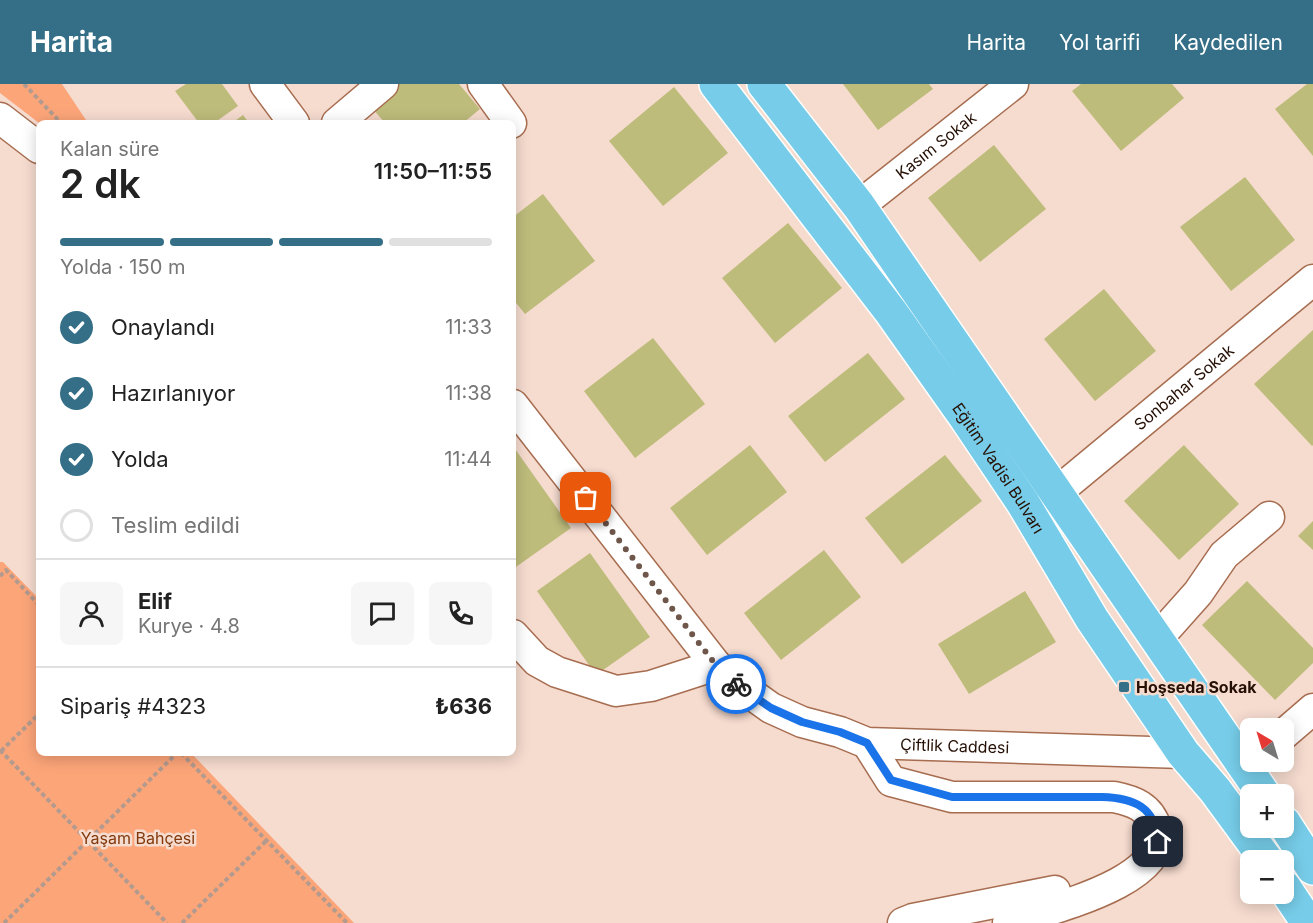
<!DOCTYPE html>
<html lang="tr">
<head>
<meta charset="utf-8">
<style>
  body { margin:0; font-family:Inter,sans-serif; background:#f6f6f6; color:#222; height:100vh; display:flex; flex-direction:column; font-size:22px; white-space:nowrap }
  * { box-sizing:border-box; margin:0 }
  p { font-size:20px; color:#767676 }
  .icon { flex:none; width:33px; height:33px; fill:none; stroke:currentColor; stroke-width:2; stroke-linecap:round; stroke-linejoin:round }
  .map { position:relative; flex:1; overflow:hidden }
  .drawer { position:absolute; left:36px; top:36px; width:480px; height:636px; display:flex; flex-direction:column; background:#fff; border-radius:9px; box-shadow:0 3px 15px #0003 }
  .drawer>* { flex:none }
  .needle { width:39px; rotate:322deg }
  .buttons { position:absolute; left:1240px; top:634px; display:grid; gap:12px }
  .buttons a { display:grid; place-items:center; width:54px; height:54px; border-radius:9px; background:#fff; box-shadow:0 3px 15px #0003; font-size:30px }
  .pin { position:absolute; display:grid; place-items:center; width:51px; height:51px; color:#fff; margin:-26px; border-radius:12px; box-shadow:0 3px 9px #0006 }
  .courier { position:absolute; display:grid; place-items:center; width:60px; height:60px; margin:-30px; border:4px solid #1a73e8; border-radius:50%; background:#fff; color:#222; box-shadow:0 2px 8px #0007 }
  .head em { font-style:normal; font-weight:600 }
  .head div { display:flex; flex-direction:column-reverse }
  .head { display:flex; align-items:center; justify-content:space-between; height:102px; padding:0 24px }
  h1 { font-size:39px; font-weight:600; line-height:45px }
  .bar { display:grid; grid-template-columns:repeat(4,1fr); gap:9px 6px; align-content:center; height:72px; padding:0 24px }
  .bar i { height:8px; border-radius:4px; background:#e0e0e0 }
  .bar .selected { background:#346f87 }
  .bar p { grid-column:span 4 }
  .line { display:flex; align-items:center; gap:15px; padding:0 24px; border-top:2px solid #e0e0e0 }
  .line div { flex:1 }
  .round { display:grid; place-items:center; flex:none; width:63px; height:63px; border-radius:9px; background:#f6f6f6 }
  ol { padding:0 24px; list-style:none }
  li { display:flex; align-items:center; gap:18px; height:66px }
  li p { margin-inline-start:auto }
  li .icon { padding:6px; border-radius:50%; background:#346f87; color:#fff; stroke-width:4 }
  li:last-child { color:#767676 }
  li i { width:33px; height:33px; border:3px solid #e0e0e0; border-radius:50% }
  header { display:flex; align-items:center; gap:36px; box-sizing:border-box; height:84px; padding:0 30px; background:#346f87; color:#fff }
  header strong { font-size:28px }
  nav { display:flex; gap:33px; margin-inline-start:auto; font-size:21px }
  .map>svg:first-child { display:block }
  .green { fill:#fca579 }
  .building { fill:#bebc7b }
  .lines { fill:none; stroke-linecap:round; stroke-linejoin:round }
  .minor-casing { stroke:#a76d50; stroke-width:33 }
  .major-casing { stroke:#fff; stroke-width:36 }
  .path { stroke:#b39a8e; stroke-width:4; stroke-dasharray:4.5 3; stroke-linecap:butt }
  .minor { stroke:#fff; stroke-width:30 }
  .major { stroke:#77cde9; stroke-width:33 }
  .done { stroke:#6e564b; stroke-width:6; stroke-dasharray:0 10.8 }
  .route { stroke:#1a73e8; stroke-width:8 }
  .poi-dot { fill:#346f87; stroke:#f6dbcf; stroke-width:2 }
  .labels { text-anchor:middle; dominant-baseline:central; stroke-width:5; stroke-linejoin:round; paint-order:stroke }
  .street-label { font-size:16px; fill:#250f04; stroke:#f6dbcf }
  .poi-label { font-size:16px; font-weight:bold; fill:#250f04; stroke:#f6dbcf; text-anchor:start }
  .park-label { font-size:16px; fill:#81390c; stroke:#f6dbcf }
</style>
</head>
<body>
<header>
<strong>Harita</strong>
<nav><a>Harita</a><a>Yol tarifi</a><a>Kaydedilen</a></nav>
</header>
<div class="map">
<svg width="1313" height="839" viewBox="0 0 1313 839">
  <rect width="100%" height="100%" fill="#f6dbcf"/>
  <path class="green" d="M0 0H62L88 39H39L0 9Z
    M0 478H3L39 515V669H191L354 839H0Z"/>
  <path class="building" d="M186 0H222L238 22 214 39H199L175 7Z
    M385 0H459L480 25 463 39H385L366 17Z
    M843 0H929L933 5 878 46Z
    M1081 0H1172L1184 14 1121 67 1072 7Z
    M1307 0H1313V72L1275 25Z
    M674 3 728 69 663 122 609 57Z
    M243 31 249 39H232Z
    M994 61 1046 125 980 178 928 114Z
    M1245 93 1295 156 1231 207 1180 143Z
    M543 110 595 177 525 230 513 215V133Z
    M788 139 842 204 775 259 722 194Z
    M1104 205 1156 267 1095 317 1044 255Z
    M1313 246V361L1312 362 1254 300Z
    M653 254 705 320 635 374 584 307Z
    M868 269 905 315 825 378 788 332Z
    M750 361 787 408 707 471 670 424Z
    M1184 361 1239 420 1179 476 1124 417Z
    M513 362 571 444 513 485Z
    M945 371 982 417 902 480 865 434Z
    M1313 437V466L1298 452Z
    M824 466 861 513 781 576 744 529Z
    M590 469 650 553 596 591 537 507Z
    M1247 497 1313 564V579L1275 616 1202 541Z
    M1025 507 1056 558 969 610 938 560Z"/>
  <g class="lines">
    <g class="minor-casing">
      <g id="minor">
        <path d="M265 0 294 39"/>
        <path d="M483 0 511 39"/>
        <path d="M0 34 39 64"/>
        <path d="M337 39 383 0"/>
        <path id="s1" d="M859 122 1013 0"/>
        <path id="s2" d="M513 321 716 581 736 599 771 624 802 638 840 648 867 659 1183 669"/>
        <path id="s3" d="M1056 409 1313 196"/>
        <path d="M513 551 537 577 557 588 616 607 651 602 716 581"/>
        <path d="M1157 555 1198 509 1224 471 1269 433"/>
        <path d="M1284 650 1313 625"/>
        <path d="M867 659 891 697 952 713H1114C1134 717 1150 723 1156 744 1172 799 1043 826 1008 839"/>
        <path d="M903 839 913 835 1055 807"/>
      </g>
    </g>
    <g class="major-casing">
      <g id="major">
        <path id="s4" d="M716 0 891 228 966 334 1023 419 1092 535 1183 669 1215 706 1267 777"/>
        <path d="M764 0 859 122 1264 711"/>
        <path d="M1284 739 1313 784"/>
        <path d="M1284 803 1308 839"/>
      </g>
    </g>
    <path class="path" d="M24 0 61 39
      M0 492 6 486 39 521
      M0 666 167 839
      M1 667 39 630
      M181 669 347 839
      M4 839 177 669
      M182 839 266 757"/>
    <use href="#minor" class="minor"/>
    <use href="#major" class="major"/>
  </g>
  <g class="lines">
    <path class="done" d="M586 414 716 581 736 600"/>
    <path class="route" d="M736 600 771 624 802 638 840 648 867 659 891 696 952 713H1102C1134 714 1156 723 1158 758"/>
  </g>
  <rect class="poi-dot" x="1118" y="597" width="12" height="12" rx="3"/>
  <g class="labels">
    <g class="street-label">
      <text stroke="none"><textPath href="#s1" startOffset="98">Kasım Sokak</textPath></text>
      <text stroke="none"><textPath href="#s3" startOffset="166">Sonbahar Sokak</textPath></text>
      <text stroke="none"><textPath href="#s4" startOffset="477">Eğitim Vadisi Bulvarı</textPath></text>
      <text stroke="none"><textPath href="#s2" startOffset="590">Çiftlik Caddesi</textPath></text>
    </g>
    <g class="poi-label">
      <text x="1136" y="603">Hoşseda Sokak</text>
    </g>
    <g class="park-label">
      <text x="138" y="754">Yaşam Bahçesi</text>
    </g>
  </g>
</svg>
<div class="buttons">
<a><svg class="needle" viewBox="-14 -14 28 28"><path d="M0-13l5 13h-10z" fill="#e53935"/><path d="M0 13l5-13h-10z" fill="#767676"/></svg></a>
<a>+</a>
<a>−</a>
</div>
<div class="pin" style="left:586px;top:414px;background:#ea580c"><svg class="icon" aria-label="bag" viewBox="0 0 24 24"><path d="M5 8h14l-1 12H6zM9 8a3 3 0 0 1 6 0"/></svg></div>
<div class="pin" style="left:1158px;top:758px;background:#1f2937"><svg class="icon" aria-label="home" viewBox="0 0 24 24"><path d="M3 11l9-7 9 7M6 9v11h12V9"/></svg></div>
<div class="courier" style="left:736px;top:600px"><svg class="icon" aria-label="bike" viewBox="0 0 24 24"><circle cx="6" cy="16" r="4"/><circle cx="18" cy="16" r="4"/><path d="M6 16l4-8h5l3 8M10 8l3 8H6M13 5h3"/></svg></div>
<section class="drawer">
<div class="head"><div><h1>2 dk</h1><p>Kalan süre</p></div><em>11:50–11:55</em></div>
<div class="bar"><i class="selected"></i><i class="selected"></i><i class="selected"></i><i></i><p>Yolda · 150 m</p></div>
<ol>
<li><svg class="icon" aria-label="check" viewBox="0 0 24 24"><path d="M5 12l5 5 9-10"/></svg>Onaylandı<p>11:33</p></li>
<li><svg class="icon" aria-label="check" viewBox="0 0 24 24"><path d="M5 12l5 5 9-10"/></svg>Hazırlanıyor<p>11:38</p></li>
<li><svg class="icon" aria-label="check" viewBox="0 0 24 24"><path d="M5 12l5 5 9-10"/></svg>Yolda<p>11:44</p></li>
<li><i></i>Teslim edildi</li>
</ol>
<div class="line" style="height:108px"><a class="round"><svg class="icon" aria-label="person" viewBox="0 0 24 24"><circle cx="12" cy="8" r="4"/><path d="M4 21q1-7 8-7t8 7"/></svg></a><div><b>Elif</b><p>Kurye · 4.8</p></div><a class="round"><svg class="icon" aria-label="chat" viewBox="0 0 24 24"><path d="M4 5h16v11H9l-5 4z"/></svg></a><a class="round"><svg class="icon" aria-label="phone" viewBox="0 0 24 24"><path d="M5 4h4l2 5-3 2q2 4 5 5l2-3 5 2v4C11 20 4 13 5 4z"/></svg></a></div>
<div class="line" style="height:78px"><div>Sipariş #4323</div><b>₺636</b></div>
</section>
</div>
</body>
</html>
